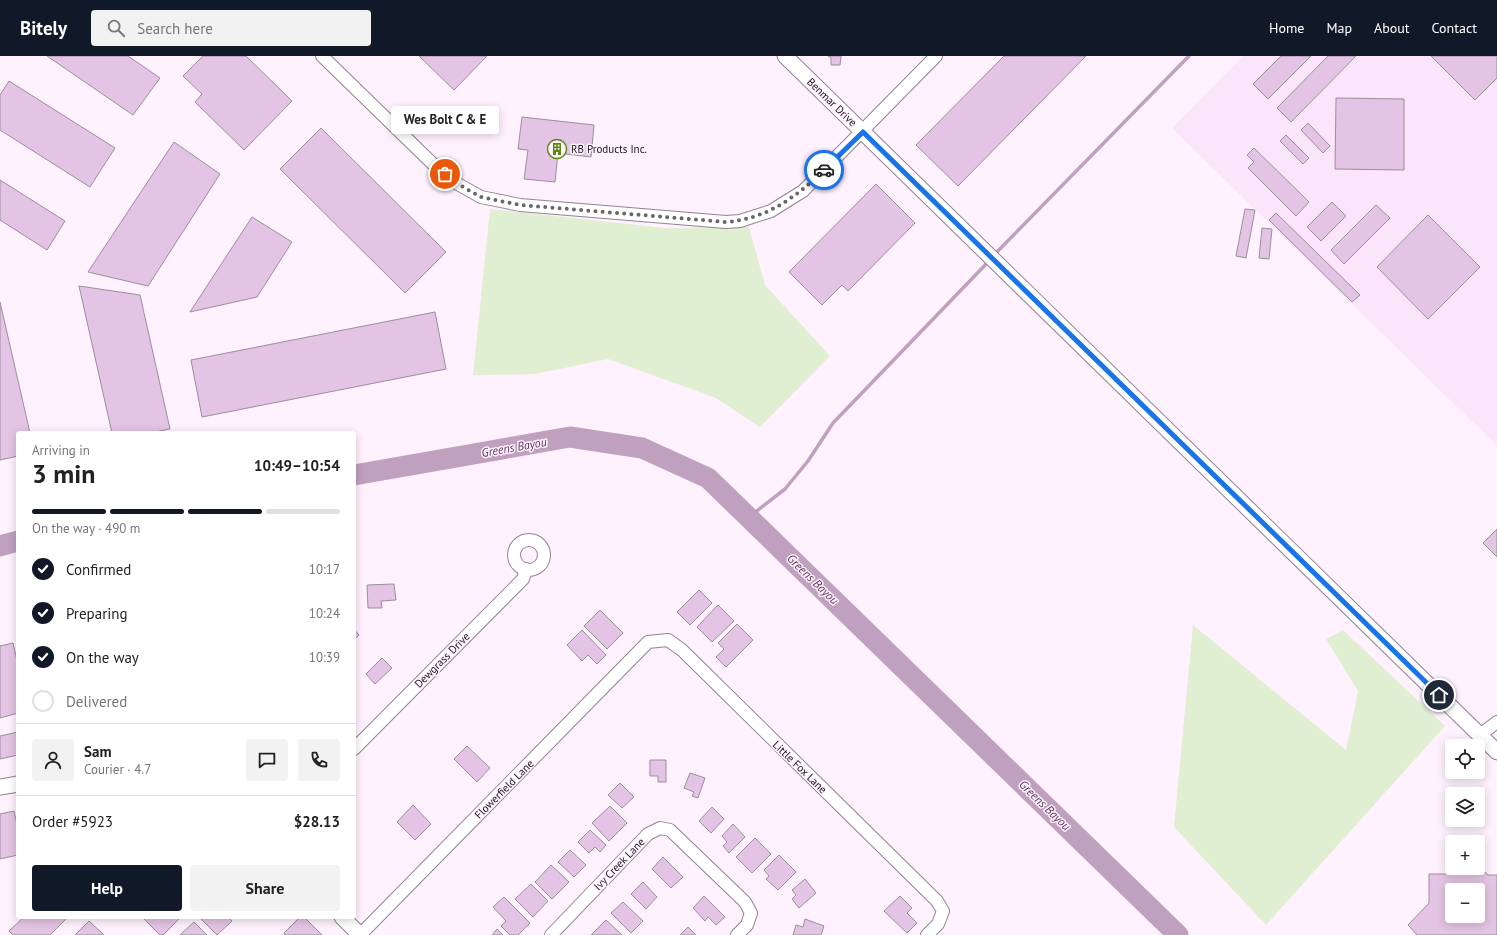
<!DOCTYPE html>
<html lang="en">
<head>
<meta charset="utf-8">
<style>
  body { margin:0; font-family:"PT Sans",sans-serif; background:#f2f2f2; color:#222; height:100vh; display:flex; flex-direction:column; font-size:15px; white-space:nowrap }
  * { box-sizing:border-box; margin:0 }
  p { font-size:13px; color:#767676 }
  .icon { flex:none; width:22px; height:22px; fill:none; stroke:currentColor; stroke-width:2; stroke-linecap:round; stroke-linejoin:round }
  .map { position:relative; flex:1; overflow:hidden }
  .sheet { position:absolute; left:16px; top:375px; width:340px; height:488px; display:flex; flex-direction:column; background:#fff; border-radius:4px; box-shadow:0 2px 10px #0003 }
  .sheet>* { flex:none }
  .buttons { position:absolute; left:1445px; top:683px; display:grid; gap:8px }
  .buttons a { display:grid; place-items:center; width:40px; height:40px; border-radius:4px; background:#fff; box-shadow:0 2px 10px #0003; font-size:20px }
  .pin { position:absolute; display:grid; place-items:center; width:34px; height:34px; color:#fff; margin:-17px; border:2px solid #fff; border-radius:50%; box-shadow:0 1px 4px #0007 }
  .courier { position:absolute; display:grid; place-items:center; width:40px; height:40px; margin:-20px; border:3px solid #1a73e8; border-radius:50%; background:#fff; color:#222; box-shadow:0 1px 5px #0007 }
  .bubble { position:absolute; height:28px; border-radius:4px; background:#fff; box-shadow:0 2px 10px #0003; font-size:13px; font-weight:700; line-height:28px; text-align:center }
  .overview em { font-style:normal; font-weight:700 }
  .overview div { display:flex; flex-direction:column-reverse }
  .overview { display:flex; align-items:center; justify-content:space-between; height:68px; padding:0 16px }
  h1 { font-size:26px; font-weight:700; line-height:30px }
  .bar { display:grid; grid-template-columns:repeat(4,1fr); gap:6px 4px; align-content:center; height:48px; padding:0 16px }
  .bar i { height:5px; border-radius:3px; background:#e0e0e0 }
  .bar .current { background:#111827 }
  .bar p { grid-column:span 4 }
  .line { display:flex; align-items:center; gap:10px; padding:0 16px; border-top:1px solid #e0e0e0 }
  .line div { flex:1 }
  .round { display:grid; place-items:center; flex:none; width:42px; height:42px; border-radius:4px; background:#f2f2f2 }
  ol { padding:0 16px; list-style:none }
  li { display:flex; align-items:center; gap:12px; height:44px }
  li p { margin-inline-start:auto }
  li .icon { padding:4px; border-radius:50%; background:#111827; color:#fff; stroke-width:4 }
  li:last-child { color:#767676 }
  li i { width:22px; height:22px; border:2px solid #e0e0e0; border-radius:50% }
  .cta { display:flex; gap:8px; margin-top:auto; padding:8px 16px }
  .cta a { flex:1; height:46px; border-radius:4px; background:#111827; color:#fff; font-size:16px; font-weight:700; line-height:46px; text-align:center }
  .cta a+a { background:#f2f2f2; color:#222 }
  header { display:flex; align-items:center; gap:24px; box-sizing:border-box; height:56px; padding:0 20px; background:#111827; color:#fff }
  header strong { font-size:19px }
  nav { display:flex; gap:22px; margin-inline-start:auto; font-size:14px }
  .search { width:280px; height:36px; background:#f2f2f2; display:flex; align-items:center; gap:10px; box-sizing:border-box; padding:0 14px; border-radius:4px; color:#767676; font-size:15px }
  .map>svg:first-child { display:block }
  .built { fill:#fae5fa }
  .green { fill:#e0eed1 }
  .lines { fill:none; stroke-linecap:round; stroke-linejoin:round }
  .stream { stroke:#bfa0bf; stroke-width:3.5 }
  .river { stroke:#bfa0bf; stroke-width:21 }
  .building { fill:#e4c4e4; stroke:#9b8e9b; fill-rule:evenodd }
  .minor-casing { stroke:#918391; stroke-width:14 }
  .tertiary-casing { stroke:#918391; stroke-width:17 }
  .minor { stroke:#fff; stroke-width:12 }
  .tertiary { stroke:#fff; stroke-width:15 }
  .done { stroke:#6c646c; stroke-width:4; stroke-dasharray:0 7.2 }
  .route { stroke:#1a73e8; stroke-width:5 }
  .labels { text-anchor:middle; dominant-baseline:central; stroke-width:3; stroke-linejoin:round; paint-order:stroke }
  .street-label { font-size:11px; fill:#1d171d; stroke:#fff2fe }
  .poi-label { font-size:11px; fill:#1d171d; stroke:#fff2fe; text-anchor:start }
  .water-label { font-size:12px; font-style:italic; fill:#5f3660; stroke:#fff2fe }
</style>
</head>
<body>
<header>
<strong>Bitely</strong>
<div class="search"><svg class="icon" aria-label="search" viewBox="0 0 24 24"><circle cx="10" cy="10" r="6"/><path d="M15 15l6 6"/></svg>Search here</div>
<nav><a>Home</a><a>Map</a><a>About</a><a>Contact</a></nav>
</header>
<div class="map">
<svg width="1497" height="879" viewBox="0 0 1497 879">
  <rect width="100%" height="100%" fill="#fff2fe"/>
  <path class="built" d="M1243 0H1497V390L1172 72Z"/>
  <path class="green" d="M490 153 665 172 749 171 765 229 830 300 760 371 716 342 608 303 535 318 473 319Z
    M1193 569 1346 694 1358 635 1326 583 1343 574 1445 670 1266 869 1174 771Z"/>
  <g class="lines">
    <path class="stream" d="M994 199 1189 0
      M749 461 785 433 808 405 833 367 989 205"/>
    <path class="river" d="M354 419 570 381 642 392 708 422 1178 879
      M0 490 18 485"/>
  </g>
  <path class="building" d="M47 0H128L160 22 133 59Z
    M203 0H246L292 45 244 94 195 46 202 38 183 20Z
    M419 0H487L454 34Z
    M828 0H841L840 9H831V2Z
    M1004 0H1086L958 130 916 89Z
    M1281 0H1311L1268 43 1253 28Z
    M1328 0H1356L1291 66 1277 52Z
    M1431 0H1497V22L1475 44Z
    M9 25 115 92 90 131 0 74V39Z
    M1336 42 1404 43V114L1335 113Z
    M522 61 594 69 591 101 558 97 555 126 524 123 528 94 518 93Z
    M1308 67 1330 90 1323 97 1301 74Z
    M321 72 446 196 405 237 280 113Z
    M1286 79 1309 102 1303 108 1280 85Z
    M174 86 220 118 148 230 88 216Z
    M1254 92 1309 146 1296 160 1248 112 1254 106 1247 99Z
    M0 124 65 165 47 194 0 164Z
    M876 128 915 167 848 235 842 229 822 249 789 216Z
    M1332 146 1346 160 1321 185 1307 171Z
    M1376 149 1390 162 1344 208 1331 194Z
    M1245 153 1255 154 1246 202 1236 200Z
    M1276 157 1360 239 1352 246 1269 164Z
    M1428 159 1480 211 1428 263 1377 211Z
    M252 161 292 186 257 241 190 256Z
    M1262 172 1272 173 1269 203 1259 202Z
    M79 230 140 239 170 373 150 377H112Z
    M0 246 30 377H18V400L0 404Z
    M435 256 446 313 202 361 191 304Z
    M1497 473V501L1483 487Z
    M394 528 396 544 381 545 382 552H368L367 529Z
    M699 534 712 547 690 569 677 556Z
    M718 549 734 565 712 586 697 571Z
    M600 554 623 577 607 593 584 570Z
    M737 568 753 584 726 611 716 601 724 593 718 587Z
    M354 573 359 579 354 584Z
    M582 574 606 599 597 608 588 599 582 605 567 589Z
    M13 587 18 609V657L0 662V590Z
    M382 602 392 612 375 628 366 618Z
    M18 676V699L0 703V680Z
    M467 690 490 712 477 726 454 703Z
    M650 704H666V726H658V720H650Z
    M690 717 705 722 698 742 692 740 694 736 684 732Z
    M620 727 634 741 622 752 608 739Z
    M413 749 431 768 415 784 397 766Z
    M610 750 627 767 609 785 592 767Z
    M712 751 724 763 711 777 699 765Z
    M14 755 18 773V799L0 803V758Z
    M733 768 745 781 729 797 723 790 727 786 722 780Z
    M590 774 606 789 600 796 595 791 589 797 578 786Z
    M755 782 771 798 752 817 736 801Z
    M570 794 586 809 574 821 558 806Z
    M779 799 796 816 778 834 766 823 769 820 764 814Z
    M663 801 683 821 671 832 652 813Z
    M551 809 569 826 552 843 535 826Z
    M1478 809 1488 819H1497V879H1417L1408 869 1429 847V818H1458L1464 812H1478ZM1452 834H1478V860H1452Z
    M805 823 816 837 799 852 792 843 796 839 792 834Z
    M643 826 657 841 646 853 631 838Z
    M531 828 548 845 533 861 515 843Z
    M704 840 725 861 716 869 708 861 705 865 693 852Z
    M900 840 912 852 907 857 917 867 907 877 884 855Z
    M504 841 530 867 518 879H510L501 870 506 865 493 851Z
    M623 846 643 865 631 877 611 857Z
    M24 861H68L50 879H13L9 875Z
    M142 861H181L163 879H160Z
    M199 861H228L232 865 217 879Z
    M300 861H304L322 879H285L284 877Z
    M805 863 824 870 821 879H793L796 869 803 871Z
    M606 864 622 879H591Z
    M89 865 104 879H75Z
    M194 866 207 879H180Z
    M688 871 696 879H680Z
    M497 873 503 879H492Z"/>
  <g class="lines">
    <g class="minor-casing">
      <path id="minor" d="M322 0 434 109 456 127 481 141 520 149 726 166 740 165 771 155 803 135 936 0
        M514 499a15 15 0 1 1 30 0a15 15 0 1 1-30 0Z
        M1480 679 1497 666
        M354 693 523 523 526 513
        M360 879 648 586 668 584 682 594 937 845 943 855 938 868 927 879
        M551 879 648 778 660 772 670 774 745 846 751 857 747 869 737 879"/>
    </g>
    <g class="tertiary-casing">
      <path id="tertiary" d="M785 0 1497 696
        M0 731 18 728
        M342 861 360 879"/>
    </g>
    <use href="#minor" class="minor"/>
    <use href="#tertiary" class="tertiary"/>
  </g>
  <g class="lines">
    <path class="done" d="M445 118 456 127 481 141 520 149 726 166C767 163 796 141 824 114"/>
    <path class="route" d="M824 114 863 76 1439 639"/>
  </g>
  <defs>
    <g id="building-ring" transform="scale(1)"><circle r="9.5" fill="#fff2fe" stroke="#5e8814" stroke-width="1.5"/><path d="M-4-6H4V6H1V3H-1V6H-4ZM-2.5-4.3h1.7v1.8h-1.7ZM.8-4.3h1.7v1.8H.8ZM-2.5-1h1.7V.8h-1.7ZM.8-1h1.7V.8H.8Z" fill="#5e8814"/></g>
  </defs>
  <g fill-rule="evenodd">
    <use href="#building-ring" x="557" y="93"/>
  </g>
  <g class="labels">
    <g class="street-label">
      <text transform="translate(832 46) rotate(44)">Benmar Drive</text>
      <text transform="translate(442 604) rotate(-45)">Dewgrass Drive</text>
      <text transform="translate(800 711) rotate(44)">Little Fox Lane</text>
      <text transform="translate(504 733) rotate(-45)">Flowerfield Lane</text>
      <text transform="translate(619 808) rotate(-46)">Ivy Creek Lane</text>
    </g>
    <g class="poi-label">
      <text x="571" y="93">RB Products Inc.</text>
    </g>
    <g class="water-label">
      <text transform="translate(514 391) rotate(-10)">Greens Bayou</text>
      <text transform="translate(813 523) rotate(44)">Greens Bayou</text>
      <text transform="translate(1045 749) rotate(44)">Greens Bayou</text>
    </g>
  </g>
</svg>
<div class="buttons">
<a><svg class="icon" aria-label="locate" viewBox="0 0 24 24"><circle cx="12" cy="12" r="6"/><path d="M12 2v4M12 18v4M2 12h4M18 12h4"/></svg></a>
<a><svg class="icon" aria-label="layers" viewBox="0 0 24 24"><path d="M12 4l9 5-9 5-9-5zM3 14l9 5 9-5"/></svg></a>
<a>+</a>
<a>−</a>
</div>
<div class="pin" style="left:445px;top:118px;background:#ea580c"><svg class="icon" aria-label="bag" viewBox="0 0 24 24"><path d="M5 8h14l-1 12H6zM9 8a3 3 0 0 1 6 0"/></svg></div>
<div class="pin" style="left:1439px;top:639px;background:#1f2937"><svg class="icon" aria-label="home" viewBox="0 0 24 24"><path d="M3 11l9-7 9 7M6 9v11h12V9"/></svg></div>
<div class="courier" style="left:824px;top:114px"><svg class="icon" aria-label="car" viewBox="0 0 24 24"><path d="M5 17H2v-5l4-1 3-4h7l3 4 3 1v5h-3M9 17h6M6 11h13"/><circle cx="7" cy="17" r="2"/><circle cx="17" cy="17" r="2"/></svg></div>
<div class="bubble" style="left:391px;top:50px;width:108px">Wes Bolt C &amp; E</div>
<section class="sheet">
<div class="overview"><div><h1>3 min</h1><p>Arriving in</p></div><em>10:49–10:54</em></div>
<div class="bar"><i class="current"></i><i class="current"></i><i class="current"></i><i></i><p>On the way · 490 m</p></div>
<ol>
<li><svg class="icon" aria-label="check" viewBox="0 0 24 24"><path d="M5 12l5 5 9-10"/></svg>Confirmed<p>10:17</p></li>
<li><svg class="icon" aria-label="check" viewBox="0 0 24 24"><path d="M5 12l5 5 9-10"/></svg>Preparing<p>10:24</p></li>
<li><svg class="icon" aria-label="check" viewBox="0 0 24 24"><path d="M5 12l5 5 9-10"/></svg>On the way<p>10:39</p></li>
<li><i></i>Delivered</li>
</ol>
<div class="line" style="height:72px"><a class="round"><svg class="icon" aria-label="person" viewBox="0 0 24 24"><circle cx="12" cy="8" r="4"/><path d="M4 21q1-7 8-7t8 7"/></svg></a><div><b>Sam</b><p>Courier · 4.7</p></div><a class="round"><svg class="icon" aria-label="chat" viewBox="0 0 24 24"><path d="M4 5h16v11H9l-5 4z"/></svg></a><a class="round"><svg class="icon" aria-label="phone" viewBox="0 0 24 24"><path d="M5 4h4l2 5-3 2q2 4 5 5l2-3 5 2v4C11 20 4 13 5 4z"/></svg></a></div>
<div class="line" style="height:52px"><div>Order #5923</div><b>$28.13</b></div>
<div class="cta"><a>Help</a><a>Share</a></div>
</section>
</div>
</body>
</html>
